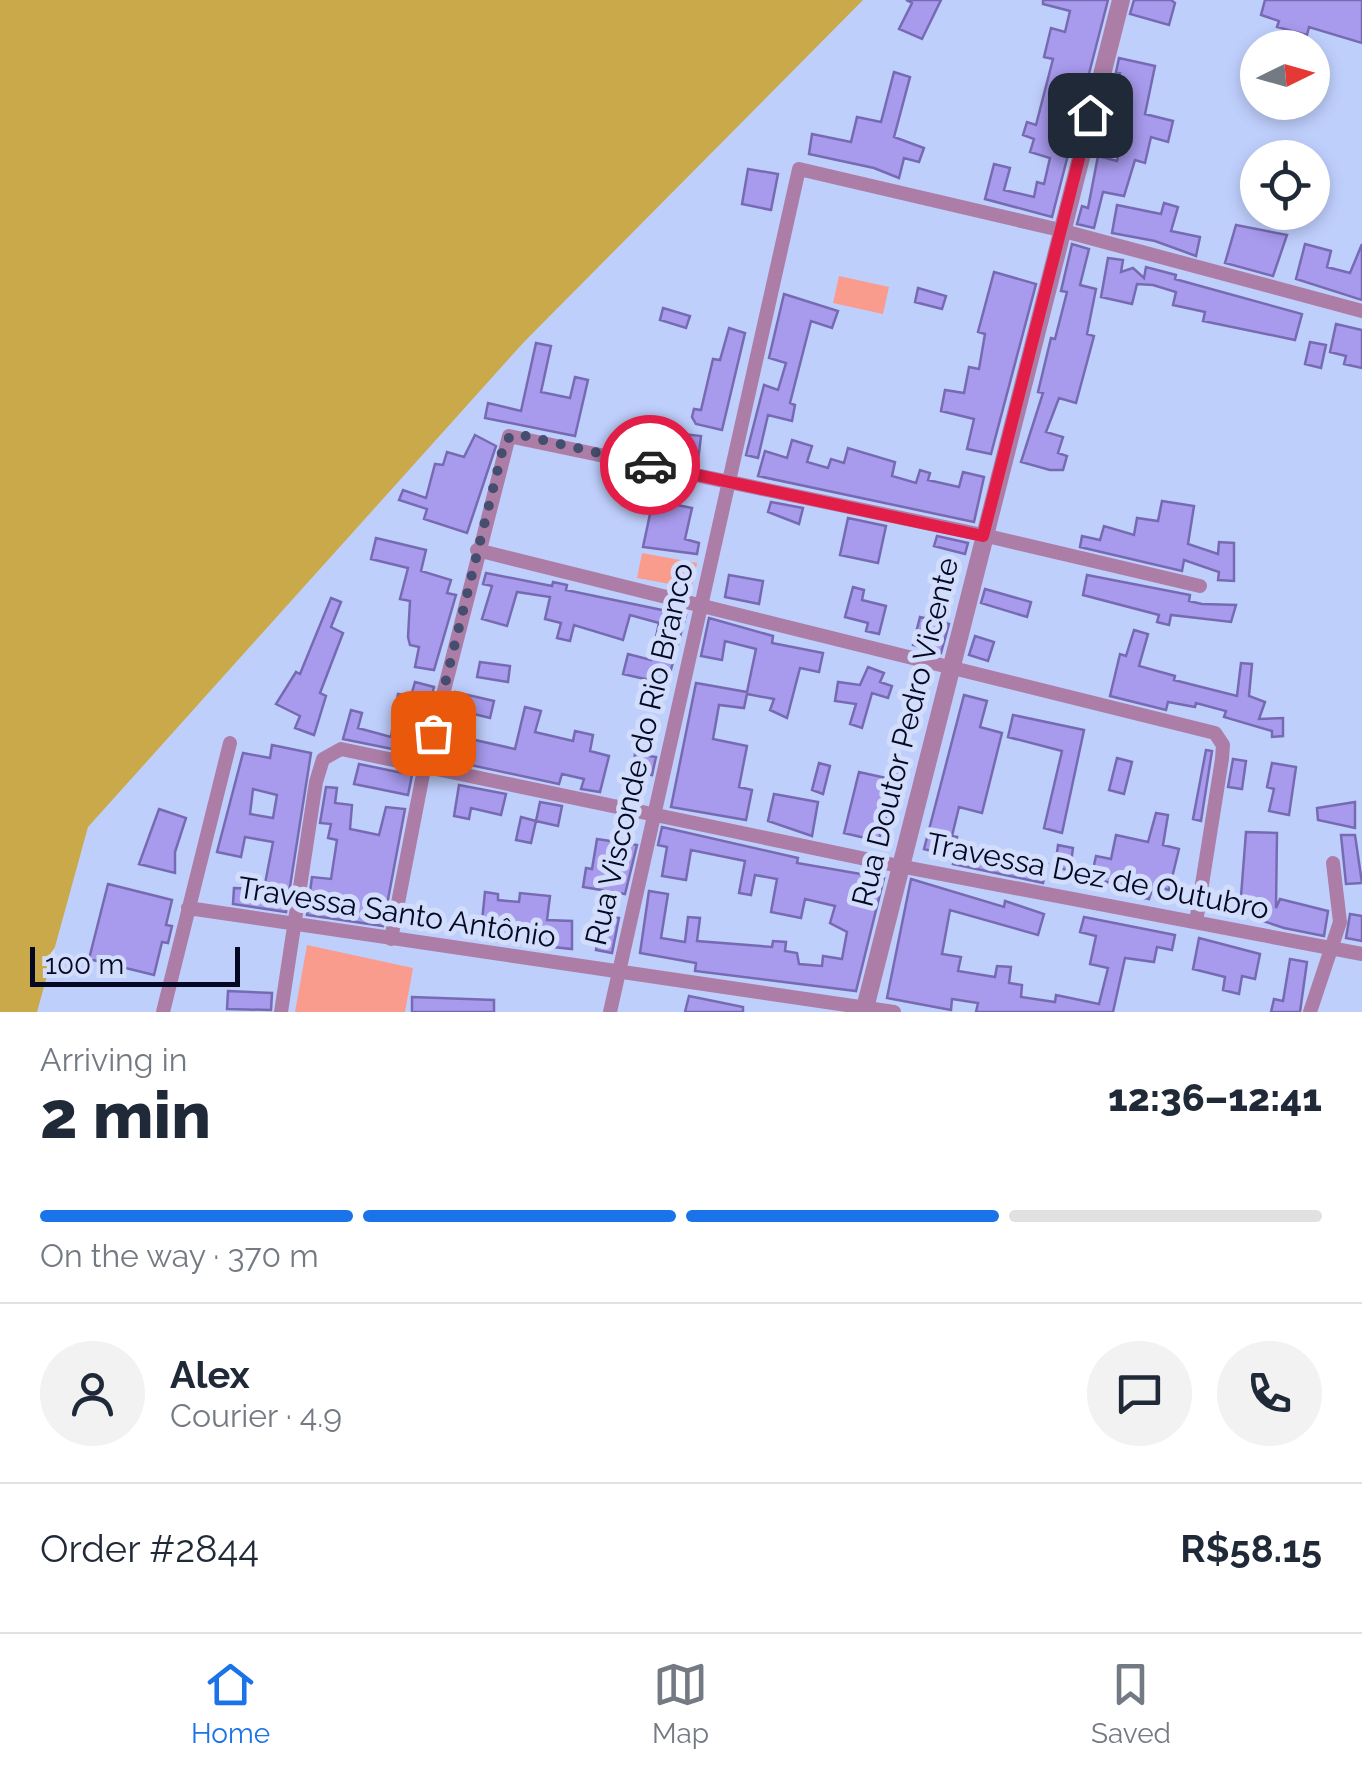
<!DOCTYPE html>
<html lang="en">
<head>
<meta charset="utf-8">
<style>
  body { margin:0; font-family:Raleway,sans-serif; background:#f2f2f3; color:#1f2937; height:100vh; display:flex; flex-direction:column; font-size:38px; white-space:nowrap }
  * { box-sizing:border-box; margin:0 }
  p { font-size:32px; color:#747a83 }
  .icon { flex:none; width:55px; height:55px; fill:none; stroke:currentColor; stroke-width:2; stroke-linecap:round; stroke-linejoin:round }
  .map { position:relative; height:1012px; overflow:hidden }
  .sheet { display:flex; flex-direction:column; background:#fff; flex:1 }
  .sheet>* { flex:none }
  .needle { width:65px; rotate:85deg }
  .buttons { position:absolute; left:1240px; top:30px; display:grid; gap:20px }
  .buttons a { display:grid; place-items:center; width:90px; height:90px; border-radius:50%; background:#fff; box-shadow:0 5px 15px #0003; font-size:50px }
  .scale { position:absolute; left:30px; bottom:25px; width:210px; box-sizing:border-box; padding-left:10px; border:5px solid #040822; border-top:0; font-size:28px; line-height:35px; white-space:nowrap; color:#040822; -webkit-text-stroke:8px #d2dcfb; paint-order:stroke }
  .pin { position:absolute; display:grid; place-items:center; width:85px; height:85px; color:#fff; margin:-42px; border-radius:20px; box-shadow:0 5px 15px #0006 }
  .courier { position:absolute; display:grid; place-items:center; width:100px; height:100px; margin:-50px; border:8px solid #e11d48; border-radius:50%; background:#fff; color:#222; box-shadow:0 2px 12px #0007 }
  .headline em { font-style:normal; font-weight:800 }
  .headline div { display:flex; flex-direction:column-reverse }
  .headline { display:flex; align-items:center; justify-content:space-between; height:170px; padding:0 40px }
  h1 { font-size:65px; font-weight:800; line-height:75px }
  .bar { display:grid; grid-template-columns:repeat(4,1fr); gap:15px 10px; align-content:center; height:120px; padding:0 40px }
  .bar i { height:12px; border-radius:8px; background:#e0e1e3 }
  .bar .current { background:#1a73e8 }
  .bar p { grid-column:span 4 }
  .line { display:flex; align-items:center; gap:25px; padding:0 40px; border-top:2px solid #e0e1e3 }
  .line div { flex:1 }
  .round { display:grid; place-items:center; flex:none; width:105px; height:105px; border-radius:52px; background:#f2f2f3 }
  .tabs { display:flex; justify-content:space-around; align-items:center; height:140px; border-top:2px solid #e0e1e3; background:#fff; font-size:28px; color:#747a83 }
  .tabs a { display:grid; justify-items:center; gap:5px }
  .tabs .current { color:#1a73e8 }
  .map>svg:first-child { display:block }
  .green { fill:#f99c8d }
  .water { fill:#c9a94a }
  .building { fill:#a89bee; stroke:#766bb2; stroke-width:2.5; fill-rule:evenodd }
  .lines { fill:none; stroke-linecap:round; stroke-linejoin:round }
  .minor { stroke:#ac7ea7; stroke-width:14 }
  .tertiary { stroke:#ac7ea7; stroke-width:18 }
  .done { stroke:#454e6e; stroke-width:10; stroke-dasharray:0 18 }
  .route { stroke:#e11d48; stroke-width:12 }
  .labels { text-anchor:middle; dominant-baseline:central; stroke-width:10; stroke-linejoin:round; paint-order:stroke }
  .street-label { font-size:30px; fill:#040822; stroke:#d2dcfb }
</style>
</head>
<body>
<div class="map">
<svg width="1362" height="1012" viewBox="0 0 1362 1012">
  <rect width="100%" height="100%" fill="#bfcffc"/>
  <path class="green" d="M839 276 889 287 883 314 833 303Z
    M642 553 697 563 692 588 637 578Z
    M307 945 413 968 405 1012H295Z"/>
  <path class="water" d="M0 0H863L524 342 88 827 37 1012H0Z"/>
  <path class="building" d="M906 0H941L922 39 899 29 912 3Z
    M1043 0H1108L1052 217 985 199 994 164 1010 168 1004 190 1034 197 1037 182 1044 184 1050 158 1030 152 1034 139 1023 135 1027 122 1036 125 1053 59 1044 57 1051 28 1065 32 1070 11 1043 4Z
    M1134 0H1171L1175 3 1169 25 1130 14Z
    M1265 0H1362V43L1309 27 1307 35 1277 27 1279 21 1261 15Z
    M1119 58 1155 66 1145 114 1173 121 1168 142 1151 137 1145 163 1135 160 1124 196 1103 192 1094 228 1077 224 1082 206 1088 208 1098 156 1117 161 1124 131 1102 126 1120 73 1116 72Z
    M894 72 910 77 894 137 924 148 919 162 904 158 899 178 874 168 809 154 812 134 851 142 857 117 881 122Z
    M748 169 778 174 771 210 742 204Z
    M1164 203 1178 207 1171 231 1200 237 1196 256 1155 241 1112 233 1117 205 1161 214Z
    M1236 225 1287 235 1273 276 1225 263Z
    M1072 244 1089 249 1080 285 1096 289 1087 334 1094 336 1076 403 1059 398 1046 432 1063 437 1058 453 1067 456 1063 470H1050L1021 462 1043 393 1038 392 1051 338 1055 339 1067 292 1061 291Z
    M1305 244 1331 251 1327 267 1350 273 1362 244V300L1296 279Z
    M1108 258 1123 260 1121 272 1133 268 1144 278 1146 267 1176 275 1175 279 1302 314 1295 340 1203 321 1205 312 1173 305 1176 292 1153 285 1137 284 1132 304 1101 297Z
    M994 272 1036 284 991 454 967 449 974 419 941 411 945 390 964 393 969 367 979 369 985 334 978 332Z
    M918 288 946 296 942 309 915 302Z
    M784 294 838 311 832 328 811 321 790 403 795 405 792 421 768 415 758 458 746 455 764 385 778 390 786 363 769 358Z
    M663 308 690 316 686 328 660 320Z
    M1336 324 1362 330V368L1344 364 1346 356 1330 352Z
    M729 328 745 333 722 430 696 424 692 417 694 409 701 410 713 359 720 360Z
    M1310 342 1326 345 1321 368 1305 364Z
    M536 343 551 346 541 392 570 398 575 377 588 380 575 436 485 418 488 403 521 411Z
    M654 424 666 427 665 432 701 436 698 461 665 457 666 446 650 443Z
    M475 435 496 446 467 533 424 519 427 509 399 500 403 490 426 498 435 464 443 465 447 452 464 457Z
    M792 440 812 446 807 462 828 468 831 459 844 463 848 448 895 462 892 476 916 483 920 470 930 473 928 480 959 487 963 472 984 477 974 522 758 476 765 451 787 458Z
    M653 500 692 508 685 539 699 543 697 554 643 547Z
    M1162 501 1194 506 1188 544 1218 554 1219 542 1234 543V581L1218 580 1219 572 1184 560 1182 571 1080 547 1082 536 1100 540 1104 526 1134 535 1137 518 1158 521Z
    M771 502 803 508 799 524 768 512Z
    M848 518 886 526 878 563 840 555Z
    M937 536 968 543 965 554 934 546Z
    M376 538 426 550 421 571 451 580 447 593 456 595 434 670 415 667 419 647 410 645 408 637 410 601 400 599 408 568 371 559Z
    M486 573 552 586 553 582 567 585 566 590 686 615 667 684 623 674 628 654 651 660 659 623 630 615 623 640 574 625 570 641 557 638 561 623 545 619 550 597 517 592 507 626 482 619 492 586 483 584Z
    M729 575 763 581 759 604 725 597Z
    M1087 575 1190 595 1189 601 1202 604 1236 605 1231 622 1171 615 1169 625 1157 622 1159 615 1083 595Z
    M853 587 864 590 862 600 886 606 879 634 866 631 868 623 845 617Z
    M985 589 1031 602 1027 617 981 603Z
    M331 598 341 602 331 627 343 633 320 693 326 696 314 735 295 728 300 716 276 704 296 672 300 674Z
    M920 617 949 624 941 653 913 645Z
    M709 618 773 636 772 643 823 653 819 672 800 668 787 718 770 710 774 699 747 694 744 708 719 705 713 739 747 746 739 787 752 790 746 820 671 807 696 683 747 692 756 649 725 641 722 660 701 656Z
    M1134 630 1148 634 1139 666 1175 676 1174 680 1237 696 1241 663 1252 664 1249 696 1265 702 1259 719 1283 718V736L1272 737V731L1224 717 1226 711 1196 703 1195 707 1168 702 1166 710 1110 696 1120 654 1126 656Z
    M975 636 994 642 988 661 969 655Z
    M480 662 510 666 508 682 477 677Z
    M868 667 884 673 880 682 892 686 888 698 872 693 862 728 850 724 856 704 835 701 838 682 860 685Z
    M415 682 434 687 431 699 425 697 417 754 343 739 351 710 362 713 358 728 391 737 398 694 411 696Z
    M455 692 494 701 490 718 450 708Z
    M964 695 987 701 980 727 1002 733 982 813 959 807 952 836 957 837 955 843 1047 864 1043 883 953 864 955 857 924 849Z
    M525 707 541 711 535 732 573 741 575 731 593 735 590 751 609 756 600 792 581 789 584 779 562 774 559 784 438 758 444 733 515 749Z
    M1013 715 1084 730 1062 833 1044 828 1062 751 1008 737Z
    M272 745 311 753 286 912 233 904 234 888 264 889 273 842 245 837 241 857 217 852 243 753 270 758ZM253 789 277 795 273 818 250 814Z
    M1206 750 1212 751 1201 821 1193 819Z
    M635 754 656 757 652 775 633 772Z
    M1117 758 1132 762 1124 794 1109 790Z
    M1233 759 1246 761 1242 789 1228 787Z
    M819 763 830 766 823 794 812 790Z
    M1272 763 1296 767 1289 815 1269 811 1274 789 1267 787Z
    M359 764 412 775 408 795 354 784Z
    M890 764 904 767 878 841 844 833 859 772 886 778Z
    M459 785 506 794 501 815 471 808 469 819 454 816Z
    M326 787 337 788 335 803 352 805 350 829 379 835 386 807 405 809 383 926 307 915 312 877 331 879 337 840 328 838 331 824 320 823Z
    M774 794 818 802 812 836 768 821Z
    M540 802 562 806 558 826 536 821Z
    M1355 802V828L1318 820 1317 808Z
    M159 809 186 818 175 852V873L139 864Z
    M1156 813 1168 815 1163 845 1179 849 1169 890 1153 886 1149 899 1134 896 1136 889 1103 881 1102 886 1090 883 1096 856 1111 859 1116 835 1148 842Z
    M521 817 536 821 531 843 516 840Z
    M662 827 798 858 797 863 884 878 856 991 695 971 696 963 640 953 649 891 668 894 661 938 685 942 688 917 700 918 697 941 772 947 773 941 786 942 785 951 797 953 799 964 822 966 823 956 842 959 847 932 830 923 835 906 805 899 801 918 771 912 777 879 755 875 751 895 739 893 745 861 691 850 686 880 662 876 667 847 658 845Z
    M1246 832 1277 833 1276 908 1280 899 1328 911 1324 936 1284 928 1260 920 1262 913 1240 909Z
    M1341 835H1355L1362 883 1346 884Z
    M597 839 637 845 625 894 583 887 586 868 592 869Z
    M1058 845 1073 848 1070 870 1055 868Z
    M911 879 1004 907 1005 901 1044 914 1038 935 950 910 942 954 961 957 958 971 995 977 997 966 1011 967 1009 983 1022 985 1021 997 1055 1002 1056 995 1099 1004 1108 968 1090 964 1096 936 1080 932 1084 917 1175 935 1172 950 1157 947 1154 962 1125 958 1113 1012H976L978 1003 952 999 951 1010 887 998Z
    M108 884 172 900 166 925 172 926 168 943 162 942 154 975 89 959Z
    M485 892 498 894V900L519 902 520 893 550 896 547 920 572 921V949L496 941 498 923 482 921Z
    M1350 914 1362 916V941L1346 938Z
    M602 915 619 918 612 953 596 950Z
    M1199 938 1260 954 1255 979 1242 976 1239 994 1223 990 1225 977 1193 969Z
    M1290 959 1307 962 1300 1012H1271L1274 999 1283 1001Z
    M228 991 272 993 271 1010 227 1009Z
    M689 996 743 1007V1012H685Z
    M412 997 494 1000V1012H412Z"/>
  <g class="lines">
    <path class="minor" d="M477 550 1215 733 1223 745 1222 759 1196 922
      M188 908 894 1012
      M391 939 424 769 509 436 983 535 1200 586
      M163 1012 230 743
      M281 1012 316 782 323 759 341 749 899 866 1362 954
      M610 1012 799 169 1060 230 1362 311
      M1310 1012 1340 922 1333 863"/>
    <path class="tertiary" d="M864 1012 1121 0"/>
  </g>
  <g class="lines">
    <path class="done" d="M433 733 505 440 517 434 650 465"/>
    <path class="route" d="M650 465 983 536 1090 115"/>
  </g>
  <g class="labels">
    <g class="street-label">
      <text transform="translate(905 732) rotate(-76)">Rua Doutor Pedro Vicente</text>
      <text transform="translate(639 754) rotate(-77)">Rua Visconde do Rio Branco</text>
      <text transform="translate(1098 876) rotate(11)">Travessa Dez de Outubro</text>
      <text transform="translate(397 912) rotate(9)">Travessa Santo Antônio</text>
    </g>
  </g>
</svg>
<div class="buttons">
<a><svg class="needle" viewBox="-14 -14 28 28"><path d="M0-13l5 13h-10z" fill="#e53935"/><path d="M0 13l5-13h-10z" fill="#747a83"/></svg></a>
<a><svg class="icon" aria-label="locate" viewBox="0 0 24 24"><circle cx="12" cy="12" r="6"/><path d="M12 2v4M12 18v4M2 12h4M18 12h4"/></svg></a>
</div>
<div class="scale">100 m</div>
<div class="pin" style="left:433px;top:733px;background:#ea580c"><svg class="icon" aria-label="bag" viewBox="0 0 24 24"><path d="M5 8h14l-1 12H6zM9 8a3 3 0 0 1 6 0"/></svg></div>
<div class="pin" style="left:1090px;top:115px;background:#1f2937"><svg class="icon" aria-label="home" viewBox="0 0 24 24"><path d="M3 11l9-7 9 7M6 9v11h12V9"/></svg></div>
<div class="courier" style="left:650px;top:465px"><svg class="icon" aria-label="car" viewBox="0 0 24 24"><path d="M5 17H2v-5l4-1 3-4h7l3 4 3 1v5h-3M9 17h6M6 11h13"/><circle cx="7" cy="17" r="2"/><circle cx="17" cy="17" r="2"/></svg></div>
</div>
<section class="sheet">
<div class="headline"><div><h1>2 min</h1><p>Arriving in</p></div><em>12:36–12:41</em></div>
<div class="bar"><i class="current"></i><i class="current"></i><i class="current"></i><i></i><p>On the way · 370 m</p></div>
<div class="line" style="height:180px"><a class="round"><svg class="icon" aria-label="person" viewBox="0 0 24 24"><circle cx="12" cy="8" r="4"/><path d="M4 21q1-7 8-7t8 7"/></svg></a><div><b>Alex</b><p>Courier · 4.9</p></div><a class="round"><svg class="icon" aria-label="chat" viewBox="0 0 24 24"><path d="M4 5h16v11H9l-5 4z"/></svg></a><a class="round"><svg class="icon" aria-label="phone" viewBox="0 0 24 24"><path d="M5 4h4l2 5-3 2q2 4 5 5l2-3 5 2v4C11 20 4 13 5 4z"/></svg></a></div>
<div class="line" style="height:130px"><div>Order #2844</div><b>R$58.15</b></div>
</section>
<nav class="tabs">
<a class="current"><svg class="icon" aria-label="home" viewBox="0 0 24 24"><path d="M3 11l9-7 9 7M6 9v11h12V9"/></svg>Home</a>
<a><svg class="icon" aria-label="map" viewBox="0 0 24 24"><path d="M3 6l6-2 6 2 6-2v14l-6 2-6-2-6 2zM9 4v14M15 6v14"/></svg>Map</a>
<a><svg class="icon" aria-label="saved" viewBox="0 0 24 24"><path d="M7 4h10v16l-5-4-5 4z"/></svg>Saved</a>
</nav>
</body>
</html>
